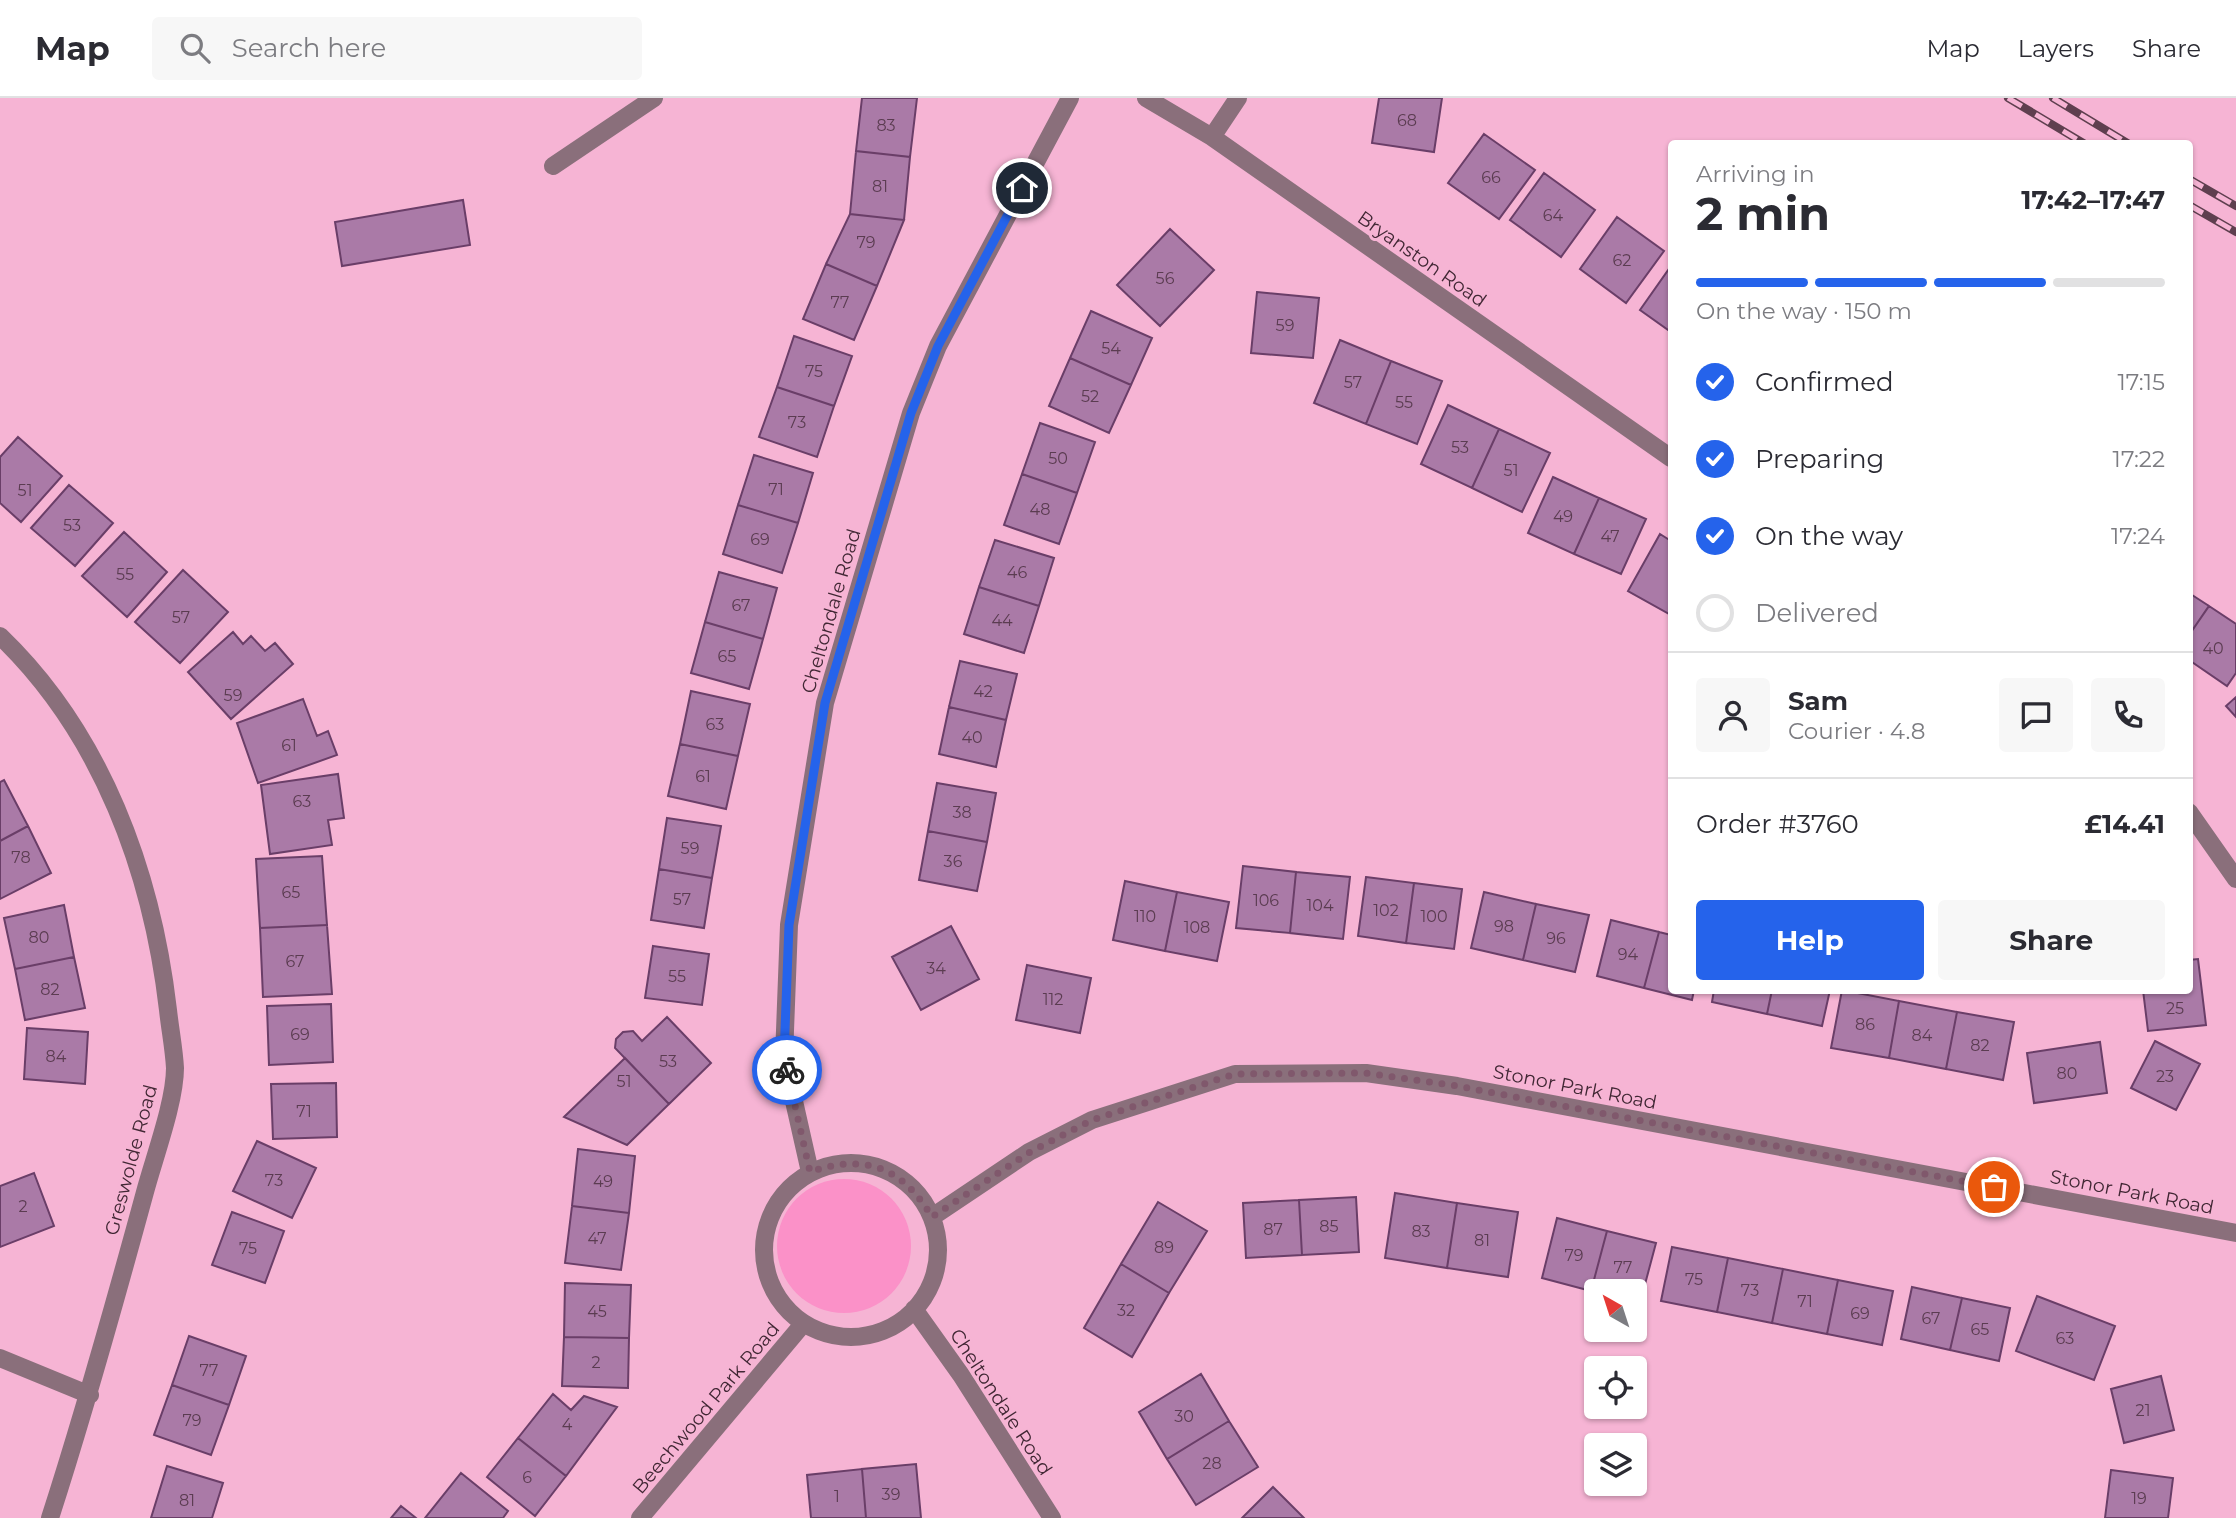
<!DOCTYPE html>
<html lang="en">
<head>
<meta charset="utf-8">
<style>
  body { margin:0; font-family:Montserrat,sans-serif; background:#f7f7f7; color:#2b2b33; height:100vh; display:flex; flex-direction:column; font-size:26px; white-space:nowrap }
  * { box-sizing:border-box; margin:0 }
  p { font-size:23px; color:#7c7c81 }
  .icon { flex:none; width:38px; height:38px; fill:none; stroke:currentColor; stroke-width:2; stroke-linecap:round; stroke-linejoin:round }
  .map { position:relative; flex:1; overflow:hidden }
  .details { position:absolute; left:1668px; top:42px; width:525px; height:854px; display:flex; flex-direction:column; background:#fff; border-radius:7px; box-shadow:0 2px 5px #0004 }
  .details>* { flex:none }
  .needle { width:46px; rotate:321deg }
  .buttons { position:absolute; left:1584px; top:1181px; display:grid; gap:14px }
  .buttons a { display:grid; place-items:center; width:63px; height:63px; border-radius:7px; background:#fff; box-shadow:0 2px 5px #0004; font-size:35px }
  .pin { position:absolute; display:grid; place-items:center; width:60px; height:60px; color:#fff; margin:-30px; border:4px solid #fff; border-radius:50%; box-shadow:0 2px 7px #0007 }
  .courier { position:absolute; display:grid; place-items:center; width:70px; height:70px; margin:-35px; border:5px solid #2563eb; border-radius:50%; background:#fff; color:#222; box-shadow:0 2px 9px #0007 }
  .summary em { font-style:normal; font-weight:700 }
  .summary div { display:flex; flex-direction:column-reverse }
  .summary { display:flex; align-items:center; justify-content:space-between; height:119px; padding:0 28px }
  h1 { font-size:46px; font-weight:700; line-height:52px }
  .bar { display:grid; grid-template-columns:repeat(4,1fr); gap:10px 7px; align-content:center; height:84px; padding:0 28px }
  .bar i { height:9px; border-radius:5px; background:#e1e1e2 }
  .bar .selected { background:#2563eb }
  .bar p { grid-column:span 4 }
  .line { display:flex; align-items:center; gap:18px; padding:0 28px; border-top:2px solid #e1e1e2 }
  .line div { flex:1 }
  .round { display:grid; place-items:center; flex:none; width:74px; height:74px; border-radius:7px; background:#f7f7f7 }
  ol { padding:0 28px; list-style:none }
  li { display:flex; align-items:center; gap:21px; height:77px }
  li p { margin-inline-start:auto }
  li .icon { padding:7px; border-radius:50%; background:#2563eb; color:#fff; stroke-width:4 }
  li:last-child { color:#7c7c81 }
  li i { width:38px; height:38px; border:4px solid #e1e1e2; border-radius:50% }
  .button { display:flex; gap:14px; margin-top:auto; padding:14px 28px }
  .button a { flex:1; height:80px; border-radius:7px; background:#2563eb; color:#fff; font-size:28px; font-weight:700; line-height:80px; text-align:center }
  .button a+a { background:#f7f7f7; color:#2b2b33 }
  header { display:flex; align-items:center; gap:42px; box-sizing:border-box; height:98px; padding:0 35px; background:#fff; border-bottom:2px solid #e1e1e2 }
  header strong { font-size:33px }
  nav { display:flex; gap:38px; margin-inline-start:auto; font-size:24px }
  .search { width:490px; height:63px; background:#f7f7f7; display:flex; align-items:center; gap:18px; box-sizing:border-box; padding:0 24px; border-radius:7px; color:#7c7c81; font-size:26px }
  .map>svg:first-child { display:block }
  .green { fill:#fb91c8 }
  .building { fill:#aa7aa7; stroke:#6a3e68; stroke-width:2 }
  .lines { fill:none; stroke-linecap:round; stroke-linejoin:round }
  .minor { stroke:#8a6f7b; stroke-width:18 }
  .rail-casing { stroke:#5f3f4f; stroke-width:8 }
  .rail { stroke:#f6b4d4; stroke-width:5; stroke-dasharray:16; stroke-linecap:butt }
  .done { stroke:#80586c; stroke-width:7; stroke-dasharray:0 12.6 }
  .route { stroke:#2563eb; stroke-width:9 }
  .labels { text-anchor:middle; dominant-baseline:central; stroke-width:6; stroke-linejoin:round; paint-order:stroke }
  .number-label { font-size:16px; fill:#5b3c51 }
  .street-label { font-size:19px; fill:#412734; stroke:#f6b4d4 }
</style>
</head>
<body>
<header>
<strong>Map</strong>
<div class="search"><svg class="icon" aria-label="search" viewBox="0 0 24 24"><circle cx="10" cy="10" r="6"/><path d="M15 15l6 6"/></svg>Search here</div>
<nav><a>Map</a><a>Layers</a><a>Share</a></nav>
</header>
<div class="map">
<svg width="2236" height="1420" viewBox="0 0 2236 1420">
  <rect width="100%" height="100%" fill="#f6b4d4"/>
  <path class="green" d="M777 1148a67 67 0 1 1 134 0a67 67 0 1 1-134 0Z"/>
  <path class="building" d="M862 0H917L910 59 856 53Z
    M1379 0H1442L1434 54 1372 45Z
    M1484 36 1535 72 1499 121 1448 85Z
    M856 53 910 59 904 122 850 116Z
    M1544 75 1595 112 1561 159 1510 122Z
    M463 102 470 147 342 168 335 124Z
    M850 116 904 122 877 188 826 166Z
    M1617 119 1664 153 1626 205 1580 171Z
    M1170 131 1214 172 1160 228 1117 187Z
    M826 166 877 188 854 242 803 221Z
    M1671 168V234L1640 212Z
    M1257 194 1319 200 1313 260 1251 255Z
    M1091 213 1152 240 1131 287 1070 260Z
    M794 238 852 258 834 308 777 289Z
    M1340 242 1391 263 1366 326 1314 305Z
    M1070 260 1131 287 1109 335 1049 308Z
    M1391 263 1442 283 1417 346 1366 326Z
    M777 289 834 308 817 359 759 339Z
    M1448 307 1499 331 1472 390 1421 366Z
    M1040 325 1095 344 1077 395 1022 376Z
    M1499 331 1550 355 1522 414 1472 390Z
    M18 339 62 378 21 424 0 405V359Z
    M754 357 813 375 798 425 738 407Z
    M1022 376 1077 395 1059 446 1004 427Z
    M1553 379 1599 400 1574 456 1528 435Z
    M69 387 113 425 75 468 31 430Z
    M1599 400 1646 421 1621 476 1574 456Z
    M738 407 798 425 782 475 723 456Z
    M124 434 167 474 127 519 82 478Z
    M1660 436 1671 443V517L1628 493Z
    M995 442 1054 460 1039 508 979 489Z
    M183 472 228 514 180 565 135 524Z
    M719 474 777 490 763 541 705 524Z
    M979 489 1039 508 1024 555 964 536Z
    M2189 495 2209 508 2189 537Z
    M2209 508 2236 526V575L2227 588 2189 562V537Z
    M705 524 763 541 749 591 691 575Z
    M233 534 243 546 251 538 265 553 275 545 293 566 231 621 188 574Z
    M960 563 1017 576 1006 622 949 609Z
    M691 593 750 606 738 658 680 646Z
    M2236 599V619L2226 608Z
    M303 601 317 638 328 633 337 657 258 685 237 625Z
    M949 609 1006 622 996 669 939 656Z
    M680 646 738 658 726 711 668 698Z
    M338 676 344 720 328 722 332 747 270 756 261 687Z
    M4 682 28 728 0 743V684Z
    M937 685 996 695 987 744 928 733Z
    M667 720 721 728 712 780 659 771Z
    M28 728 51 775 0 801V743Z
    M928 733 987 744 977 793 919 782Z
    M322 758 327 827 260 830 256 761Z
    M1243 768 1296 774 1290 835 1236 830Z
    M659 771 712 780 704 830 651 822Z
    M1296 774 1350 779 1343 841 1290 835Z
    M1366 779 1414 785 1406 845 1358 838Z
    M1125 783 1177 794 1165 853 1113 842Z
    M1414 785 1462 791 1454 851 1406 845Z
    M1177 794 1229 804 1217 863 1165 853Z
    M1484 794 1536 806 1523 862 1471 850Z
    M1536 806 1589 817 1575 874 1523 862Z
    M64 807 74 859 15 871 4 820Z
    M1611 822 1659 834 1644 890 1597 878Z
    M327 827 332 896 263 899 260 830Z
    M951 828 979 881 921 912 892 859Z
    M1659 834 1671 837V892H1694L1692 902 1644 890Z
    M653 848 709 856 702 907 645 900Z
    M74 859 85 910 25 922 15 871Z
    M2198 861 2206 927 2148 933 2143 892H2189V862Z
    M1027 867 1091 880 1080 935 1016 922Z
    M1714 892H1772L1767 916 1712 904Z
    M1772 892H1830L1822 928 1767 916Z
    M1842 892 1899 903 1889 960 1831 950Z
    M1899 903 1957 914 1946 971 1889 960Z
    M331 906 333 964 269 967 267 908Z
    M1957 914 2014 924 2003 982 1946 971Z
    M667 919 711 965 669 1006 615 950 616 941 623 934 633 933 642 943Z
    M27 930 88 934 85 986 24 981Z
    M2155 943 2200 966 2176 1012 2131 990Z
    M2100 944 2107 995 2034 1005 2027 955Z
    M625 960 669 1006 627 1047 564 1019Z
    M336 985 337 1039 273 1041 271 986Z
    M257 1043 316 1070 292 1120 233 1093Z
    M578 1051 635 1058 629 1115 572 1108Z
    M34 1075 54 1128 0 1149V1088Z
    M1395 1095 1457 1105 1447 1170 1385 1160Z
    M1356 1099 1359 1154 1302 1157 1299 1102Z
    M1299 1102 1302 1157 1246 1160 1243 1105Z
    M1158 1104 1207 1133 1169 1195 1121 1166Z
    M1457 1105 1518 1114 1508 1179 1447 1170Z
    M572 1108 629 1115 621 1172 565 1165Z
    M232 1114 284 1133 265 1185 212 1167Z
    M1557 1120 1607 1133 1591 1193 1542 1180Z
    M1607 1133 1656 1145 1640 1205 1634 1203V1194L1591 1193Z
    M1672 1149 1728 1160 1717 1214 1661 1203Z
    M1728 1160 1783 1171 1772 1225 1717 1214Z
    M1121 1166 1169 1195 1132 1259 1084 1230Z
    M1783 1171 1838 1182 1827 1236 1772 1225Z
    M1838 1182 1893 1193 1882 1247 1827 1236Z
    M565 1185 631 1187 629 1240 564 1239Z
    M1912 1189 1962 1200 1950 1252 1901 1241Z
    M2037 1198 2115 1228 2094 1282 2016 1253Z
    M1962 1200 2010 1210 1999 1263 1950 1252Z
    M189 1238 246 1258 229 1307 172 1287Z
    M564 1239 629 1240 628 1290 562 1288Z
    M1201 1276 1229 1323 1167 1361 1139 1314Z
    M2161 1278 2174 1332 2124 1345 2111 1291Z
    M172 1287 229 1307 211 1357 154 1337Z
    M553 1296 571 1312 584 1298 617 1309 566 1378 518 1340Z
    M1229 1323 1258 1369 1196 1407 1167 1361Z
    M518 1340 566 1378 535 1418 487 1379Z
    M916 1366 921 1420H866L862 1371Z
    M167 1368 223 1385 212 1420H151Z
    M862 1371 866 1420H811L807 1377Z
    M2111 1372 2173 1380 2168 1420H2105Z
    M461 1375 508 1413 503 1420H425Z
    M1273 1389 1304 1420H1242Z
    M401 1408 416 1420H391Z"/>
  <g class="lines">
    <path class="minor" d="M1146 0 1212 39 1671 360
      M1212 39 1238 0
      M553 68 654 0
      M0 538C102 636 152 774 168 912 170 931 174 951 175 970 175 1004 154 1060 145 1094 115 1204 85 1312 50 1420
      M2189 714 2236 781
      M764 1152a87 87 0 1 1 174 0a87 87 0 1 1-174 0Z
      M810 1074 784 959 789 827 825 605 911 315 938 248 1070 0
      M932 1119 1029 1054 1092 1022 1235 976 1366 975 1457 988 2236 1135
      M914 1211 961 1277 1052 1420
      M0 1260 90 1297
      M640 1420 803 1226"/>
    <g class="rail-casing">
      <path id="rail" d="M2008 0 2085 46
        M2053 0 2129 46
        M2189 81 2236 108
        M2189 107 2236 134"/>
    </g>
    <use href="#rail" class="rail"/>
  </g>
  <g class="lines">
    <path class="done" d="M787 972 810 1074C865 1055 902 1069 932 1119L1030 1054 1092 1022 1235 976 1366 975 1457 988 1994 1089"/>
    <path class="route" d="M787 972 784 958 789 827 825 605 911 315 938 248 1022 90"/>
  </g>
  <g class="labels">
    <g class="number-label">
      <text x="1407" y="22">68</text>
      <text x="886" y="27">83</text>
      <text x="1491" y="79">66</text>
      <text x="880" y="88">81</text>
      <text x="1553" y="117">64</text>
      <text x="866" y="144">79</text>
      <text x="1622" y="162">62</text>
      <text x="1165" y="180">56</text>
      <text x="840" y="204">77</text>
      <text x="1285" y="227">59</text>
      <text x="1111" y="250">54</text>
      <text x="814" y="273">75</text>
      <text x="1353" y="284">57</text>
      <text x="1090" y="298">52</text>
      <text x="1404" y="304">55</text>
      <text x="797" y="324">73</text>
      <text x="1460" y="349">53</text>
      <text x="1058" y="360">50</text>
      <text x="1511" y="372">51</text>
      <text x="776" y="391">71</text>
      <text x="25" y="392">51</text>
      <text x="1040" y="411">48</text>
      <text x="1563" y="418">49</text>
      <text x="72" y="427">53</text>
      <text x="1610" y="438">47</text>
      <text x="760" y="441">69</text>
      <text x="1017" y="474">46</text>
      <text x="125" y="476">55</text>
      <text x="741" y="507">67</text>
      <text x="181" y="519">57</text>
      <text x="1002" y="522">44</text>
      <text x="2213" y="550">40</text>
      <text x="727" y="558">65</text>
      <text x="983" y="593">42</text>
      <text x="233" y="597">59</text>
      <text x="715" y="626">63</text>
      <text x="972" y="639">40</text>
      <text x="289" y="647">61</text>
      <text x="703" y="678">61</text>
      <text x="302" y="703">63</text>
      <text x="962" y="714">38</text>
      <text x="690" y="750">59</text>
      <text x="21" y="759">78</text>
      <text x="953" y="763">36</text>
      <text x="291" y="794">65</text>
      <text x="682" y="801">57</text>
      <text x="1266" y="802">106</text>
      <text x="1320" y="807">104</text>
      <text x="1386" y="812">102</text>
      <text x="1145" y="818">110</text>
      <text x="1434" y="818">100</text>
      <text x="1504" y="828">98</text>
      <text x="1197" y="829">108</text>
      <text x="39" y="839">80</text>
      <text x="1556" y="840">96</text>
      <text x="1628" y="856">94</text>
      <text x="295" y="863">67</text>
      <text x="936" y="870">34</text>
      <text x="677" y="878">55</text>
      <text x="50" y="891">82</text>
      <text x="1053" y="901">112</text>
      <text x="2175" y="910">25</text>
      <text x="1865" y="926">86</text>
      <text x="300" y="936">69</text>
      <text x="1922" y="937">84</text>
      <text x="1980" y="947">82</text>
      <text x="56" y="958">84</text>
      <text x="668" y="963">53</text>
      <text x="2067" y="975">80</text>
      <text x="2165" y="978">23</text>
      <text x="624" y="983">51</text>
      <text x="304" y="1013">71</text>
      <text x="274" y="1082">73</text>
      <text x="603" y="1083">49</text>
      <text x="23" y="1108">2</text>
      <text x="1329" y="1128">85</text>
      <text x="1273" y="1131">87</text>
      <text x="1421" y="1133">83</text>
      <text x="597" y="1140">47</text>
      <text x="1482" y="1142">81</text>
      <text x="1164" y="1149">89</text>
      <text x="248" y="1150">75</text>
      <text x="1574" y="1157">79</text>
      <text x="1623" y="1169">77</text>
      <text x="1694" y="1181">75</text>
      <text x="1750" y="1192">73</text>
      <text x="1805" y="1203">71</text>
      <text x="1126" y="1212">32</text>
      <text x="597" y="1213">45</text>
      <text x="1860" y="1215">69</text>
      <text x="1931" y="1220">67</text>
      <text x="1980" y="1231">65</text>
      <text x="2065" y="1240">63</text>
      <text x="596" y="1264">2</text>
      <text x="209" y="1272">77</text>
      <text x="2143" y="1312">21</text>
      <text x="1184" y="1318">30</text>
      <text x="192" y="1322">79</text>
      <text x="567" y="1326">4</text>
      <text x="1212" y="1365">28</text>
      <text x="527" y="1379">6</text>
      <text x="891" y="1396">39</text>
      <text x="837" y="1398">1</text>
      <text x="2139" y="1400">19</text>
      <text x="187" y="1402">81</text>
    </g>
    <g class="street-label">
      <text transform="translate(1422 161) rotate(35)">Bryanston Road</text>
      <text transform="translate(831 513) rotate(-74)">Cheltondale Road</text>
      <text transform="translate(1575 989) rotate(11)">Stonor Park Road</text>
      <text transform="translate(131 1062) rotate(-75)">Greswolde Road</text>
      <text transform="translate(2132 1094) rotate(11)">Stonor Park Road</text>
      <text transform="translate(1001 1304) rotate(57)">Cheltondale Road</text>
      <text transform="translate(706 1310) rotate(-50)">Beechwood Park Road</text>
    </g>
  </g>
</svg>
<div class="buttons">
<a><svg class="needle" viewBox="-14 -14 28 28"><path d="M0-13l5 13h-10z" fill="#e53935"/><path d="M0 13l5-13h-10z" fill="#7c7c81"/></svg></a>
<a><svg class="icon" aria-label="locate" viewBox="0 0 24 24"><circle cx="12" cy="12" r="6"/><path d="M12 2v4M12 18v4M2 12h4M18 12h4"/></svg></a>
<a><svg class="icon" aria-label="layers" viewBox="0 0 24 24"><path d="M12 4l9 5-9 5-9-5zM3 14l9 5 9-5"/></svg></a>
</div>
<div class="pin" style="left:1994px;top:1089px;background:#ea580c"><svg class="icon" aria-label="bag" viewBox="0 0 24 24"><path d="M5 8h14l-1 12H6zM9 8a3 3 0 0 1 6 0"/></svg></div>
<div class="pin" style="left:1022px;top:90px;background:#1f2937"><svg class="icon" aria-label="home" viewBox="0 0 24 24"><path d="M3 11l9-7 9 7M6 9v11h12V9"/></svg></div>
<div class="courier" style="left:787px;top:972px"><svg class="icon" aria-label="bike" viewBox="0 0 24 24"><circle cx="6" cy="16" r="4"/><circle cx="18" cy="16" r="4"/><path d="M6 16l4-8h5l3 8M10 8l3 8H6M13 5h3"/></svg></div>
<section class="details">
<div class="summary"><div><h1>2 min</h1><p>Arriving in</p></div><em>17:42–17:47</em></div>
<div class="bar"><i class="selected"></i><i class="selected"></i><i class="selected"></i><i></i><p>On the way · 150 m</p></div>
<ol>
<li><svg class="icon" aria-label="check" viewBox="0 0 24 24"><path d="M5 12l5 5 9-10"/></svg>Confirmed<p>17:15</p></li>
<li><svg class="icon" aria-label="check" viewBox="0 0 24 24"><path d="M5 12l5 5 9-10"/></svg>Preparing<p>17:22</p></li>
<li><svg class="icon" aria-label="check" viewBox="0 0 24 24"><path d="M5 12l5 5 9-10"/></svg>On the way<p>17:24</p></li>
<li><i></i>Delivered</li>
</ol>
<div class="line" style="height:126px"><a class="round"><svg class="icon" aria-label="person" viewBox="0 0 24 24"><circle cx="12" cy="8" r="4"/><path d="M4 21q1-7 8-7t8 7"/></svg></a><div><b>Sam</b><p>Courier · 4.8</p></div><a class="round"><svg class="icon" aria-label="chat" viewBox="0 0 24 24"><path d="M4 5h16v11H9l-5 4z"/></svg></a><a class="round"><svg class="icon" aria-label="phone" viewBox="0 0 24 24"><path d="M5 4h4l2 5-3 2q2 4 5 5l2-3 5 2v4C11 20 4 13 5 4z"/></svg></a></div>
<div class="line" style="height:91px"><div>Order #3760</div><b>£14.41</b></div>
<div class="button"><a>Help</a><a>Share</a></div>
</section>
</div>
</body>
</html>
